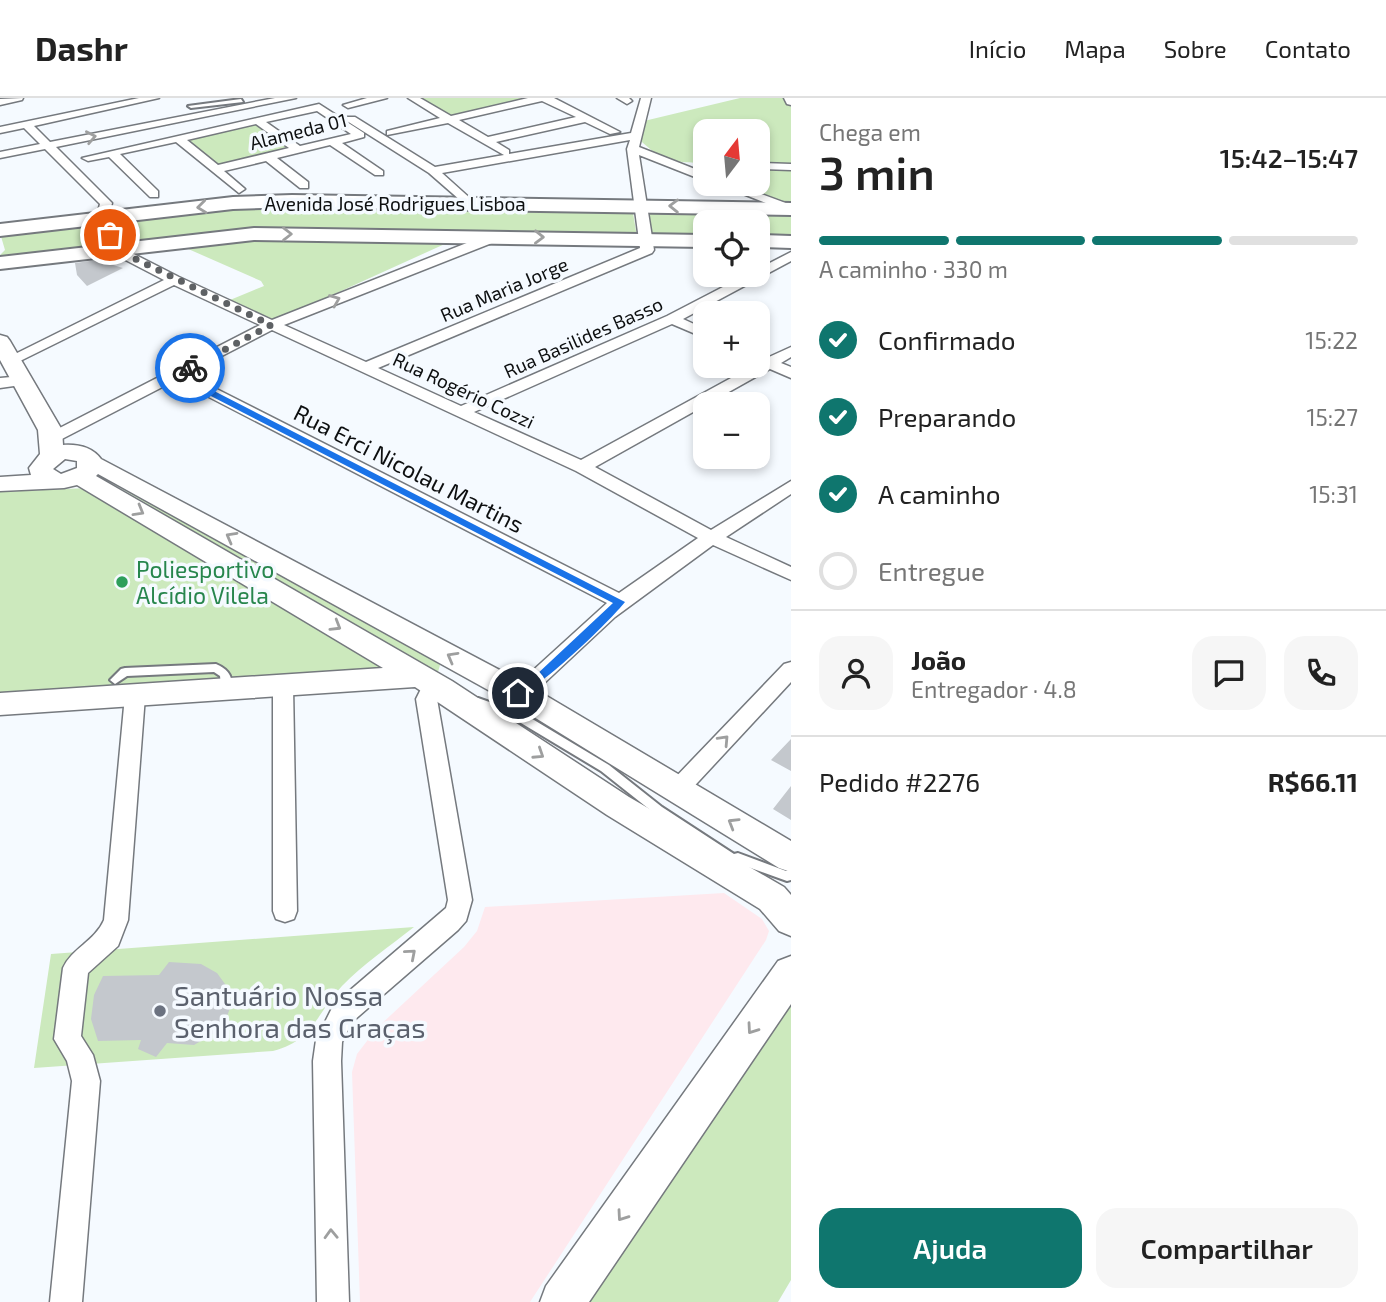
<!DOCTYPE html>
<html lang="pt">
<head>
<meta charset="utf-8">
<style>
  body { margin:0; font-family:"Exo 2",sans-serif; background:#f6f6f6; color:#222; height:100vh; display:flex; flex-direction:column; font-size:26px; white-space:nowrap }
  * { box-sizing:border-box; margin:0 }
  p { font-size:23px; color:#767676 }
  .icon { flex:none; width:38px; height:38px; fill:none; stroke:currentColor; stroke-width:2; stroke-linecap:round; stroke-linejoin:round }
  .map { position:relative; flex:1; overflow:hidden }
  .details { display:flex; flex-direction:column; background:#fff; width:595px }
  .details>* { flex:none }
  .needle { width:46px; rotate:16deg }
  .buttons { position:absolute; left:693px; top:21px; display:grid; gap:14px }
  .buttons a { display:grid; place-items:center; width:77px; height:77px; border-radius:14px; background:#fff; box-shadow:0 4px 10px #0003; font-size:35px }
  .pin { position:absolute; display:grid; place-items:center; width:60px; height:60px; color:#fff; margin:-30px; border:4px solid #fff; border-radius:50%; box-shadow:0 2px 7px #0007 }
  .courier { position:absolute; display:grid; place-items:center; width:70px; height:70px; margin:-35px; border:5px solid #1a73e8; border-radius:50%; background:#fff; color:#222; box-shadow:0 2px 9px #0007 }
  .summary em { font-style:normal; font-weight:600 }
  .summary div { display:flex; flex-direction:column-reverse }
  .summary { display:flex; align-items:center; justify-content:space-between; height:119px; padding:0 28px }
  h1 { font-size:46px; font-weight:600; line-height:52px }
  .bar { display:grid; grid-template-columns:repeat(4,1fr); gap:10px 7px; align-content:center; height:84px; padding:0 28px }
  .bar i { height:9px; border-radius:5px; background:#e0e0e0 }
  .bar .on { background:#0f766e }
  .bar p { grid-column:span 4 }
  .line { display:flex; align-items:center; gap:18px; padding:0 28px; border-top:2px solid #e0e0e0 }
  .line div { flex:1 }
  .round { display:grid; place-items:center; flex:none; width:74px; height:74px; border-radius:21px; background:#f6f6f6 }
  ol { padding:0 28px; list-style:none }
  li { display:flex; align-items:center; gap:21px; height:77px }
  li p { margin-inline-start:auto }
  li .icon { padding:7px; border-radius:50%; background:#0f766e; color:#fff; stroke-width:4 }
  li:last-child { color:#767676 }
  li i { width:38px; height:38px; border:4px solid #e0e0e0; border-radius:50% }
  .button { display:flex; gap:14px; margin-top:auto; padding:14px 28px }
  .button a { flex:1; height:80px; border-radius:21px; background:#0f766e; color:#fff; font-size:28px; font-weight:600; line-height:80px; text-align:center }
  .button a+a { background:#f6f6f6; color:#222 }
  header { display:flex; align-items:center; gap:42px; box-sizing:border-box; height:98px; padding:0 35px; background:#fff; border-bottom:2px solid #e0e0e0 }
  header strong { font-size:33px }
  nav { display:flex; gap:38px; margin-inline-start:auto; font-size:24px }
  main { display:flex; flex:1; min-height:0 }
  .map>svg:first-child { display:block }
  .education { fill:#fee9ee }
  .green { fill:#cce9bd }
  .building { fill:#c4c8cd }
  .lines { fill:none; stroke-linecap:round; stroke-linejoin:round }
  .lane-casing { stroke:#75797e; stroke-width:4 }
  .street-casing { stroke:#75797e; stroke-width:3 }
  .secondary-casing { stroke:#75797e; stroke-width:3 }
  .primary-casing { stroke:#75797e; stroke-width:4 }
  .lane { fill:#fff; fill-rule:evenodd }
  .street { fill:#fff; fill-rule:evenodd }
  .secondary { fill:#fff; fill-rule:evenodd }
  .primary { fill:#fff; fill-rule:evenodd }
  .oneway { stroke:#9e9f9f }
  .route { fill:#1a73e8 }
  .done { stroke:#5e6164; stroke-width:7; stroke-dasharray:0 12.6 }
  .leisure-dot { fill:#2e9e5b; stroke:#f5faff; stroke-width:2.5 }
  .worship-dot { fill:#6b7280; stroke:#f5faff; stroke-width:2.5 }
  .labels { text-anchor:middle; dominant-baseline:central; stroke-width:7; stroke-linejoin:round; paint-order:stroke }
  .far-street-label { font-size:19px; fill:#0d0f10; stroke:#f5faff }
  .street-label { font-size:23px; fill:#0d0f10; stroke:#f5faff }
  .leisure-label { font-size:23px; fill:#27864d; stroke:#f5faff; text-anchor:start }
  .near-worship-label { font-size:28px; fill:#5b616d; stroke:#f5faff; text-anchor:start }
</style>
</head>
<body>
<header>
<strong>Dashr</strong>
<nav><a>Início</a><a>Mapa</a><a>Sobre</a><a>Contato</a></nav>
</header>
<main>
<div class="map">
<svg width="791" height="1204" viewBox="0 0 791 1204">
  <rect width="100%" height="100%" fill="#f5faff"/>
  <path class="education" d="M724 795 762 821 769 833 766 842 530 1204H360L352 974 357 956 377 930 464 849 477 833 485 809Z"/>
  <path class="green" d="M420 0H532L451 18Z
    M740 0H785L791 9V65H758V33H705V65C674 65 661 63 639 41L644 23Z
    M255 26 291 52 220 68 186 42Z
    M758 70H791V107L732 86H758Z
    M233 107 632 109 637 139 357 132 123 150 109 122Z
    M645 110 791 114V141H758V124H705V140H652Z
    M98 124 109 150 0 163V157L5 152 0 135Z
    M252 140H458L275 223 230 202 264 188 261 183 186 150Z
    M93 369 436 563 440 567 438 574 431 575 90 372Z
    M87 390 394 573 0 599V394Z
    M414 829C390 848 363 866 342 888 316 916 313 943 273 953L34 970 51 856Z
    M791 903V1182L778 1204H582Z"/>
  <path class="building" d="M97 162 123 170 87 188 77 177 75 165Z
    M791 641V673L771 662Z
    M791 688V722L773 711Z
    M169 864 201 866 217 875 225 886 232 905 224 926 218 933 194 947 167 945 156 959 138 951 141 942 98 943 91 921 94 897 103 878 159 877Z"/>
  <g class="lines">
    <g class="lane-casing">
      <path id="lane" d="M241 1 243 4 191 10 188 8Z
        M216 566C230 572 234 580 230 595H222L220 578 214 574 127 578 115 586 110 582 121 571 125 570Z
        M478 600 524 616 609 667 662 709 734 756 738 755 786 773 791 771V782L787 783 748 769 746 772 742 773 738 772 654 715 601 673 516 622 474 607 473 604Z"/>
    </g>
    <g class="street-casing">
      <path id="street" d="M23 0 22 2 0 7V1Z
        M139 0H159L34 28 50 44 275 0H296L56 49 112 105 108 121 122 150 179 179 272 222 492 135H502V141L284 227 366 264 640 150 627 51 630 42 442 75 472 102 474 105 468 109 429 75 347 23V19H355L435 69 504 57 448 25 387 37V33L440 20 408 0H420L451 18 528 0H554L620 34 610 36 585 24 496 44 509 52V56L631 35 641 0H651L639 49 705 75V83L639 57 654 152 652 155 378 270 461 308 667 218 746 177H758V171L791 154V163L683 221 705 231V240L672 226 474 314 581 362 753 268H758V256L769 259 791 249V259L781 265 791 269V280L770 271 595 369 711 432 791 383V396L726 439 791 469V482L713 447 615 519 539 590 525 600 518 603 511 600 508 595 607 505 176 282 58 343H46L44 340 46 337 260 227 174 187 16 265H6L3 262 164 182 112 155 96 121 100 106 45 51 0 60V54L40 46 24 30 0 35V29ZM542 3 576 19 488 39 459 22ZM272 232 576 373 698 440 619 495 187 276Z
        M367 0H387L348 10 343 7Z
        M617 0H629L632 3 627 6Z
        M784 0H791V7L787 6Z
        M319 6 364 35V39L342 45 383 73V77H375L330 47 277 60 308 84V90H300L266 63 224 73 245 91 239 95 176 44 120 56 158 93V99H150L109 59 88 63 82 60ZM317 13 351 36 300 48 266 24ZM256 26 289 50 218 67 187 42Z
        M758 65 791 66V72L758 71Z
        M718 86H734L791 107V115Z
        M23 278 31 283 28 286 0 290V280Z
        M791 564V584L686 697 678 700 670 697 667 691 670 685 784 566Z
        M283 580 290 583 293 588 297 813 294 821 285 824 276 821 273 813V588L276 583Z
        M442 583 449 586 452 591 449 596 437 601 472 802 466 823 458 832 352 924 342 944 341 963 349 1204H317L313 963 316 942 334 906 446 810 448 802 416 601 421 591Z
        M135 590 142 593 145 598 128 822 118 848 88 875 81 938 93 957 100 983 82 1204H50L72 983 67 963 54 941 63 870C72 850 95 843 104 822L125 598 128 593Z"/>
    </g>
    <g class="secondary-casing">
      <path id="secondary" d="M0 237 7 239 10 243 62 332 63 347C78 346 92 349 101 361L528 587 791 743V774L779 770 508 603 98 376 96 378 452 583 629 699 784 789 791 797V838L779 833 760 811 607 717 415 589 0 617V595L383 570 77 387 64 390 0 393V379L31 377 29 370 40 356 38 332 0 262ZM65 361 77 363V370L61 376 53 371Z
        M791 858V906L589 1204H540L546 1188 778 863Z"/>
    </g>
    <g class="primary-casing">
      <path id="primary" d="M292 97 791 105V117L292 109 233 111 0 138V126L233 99Z
        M254 130 705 137V149L254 142 0 171V159Z
        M758 137 791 138V150L758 149Z"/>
    </g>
    <use href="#lane" class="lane"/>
    <use href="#street" class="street"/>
    <use href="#secondary" class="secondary"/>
    <use href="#primary" class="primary"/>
  </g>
  <defs><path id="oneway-chevron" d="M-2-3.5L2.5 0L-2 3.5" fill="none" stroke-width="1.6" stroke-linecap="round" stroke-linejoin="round" transform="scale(1.75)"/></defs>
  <g class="oneway">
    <use href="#oneway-chevron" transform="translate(91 39) rotate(-11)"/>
    <use href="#oneway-chevron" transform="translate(674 108) rotate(-179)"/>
    <use href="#oneway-chevron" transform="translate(202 109) rotate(173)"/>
    <use href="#oneway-chevron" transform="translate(287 136)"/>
    <use href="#oneway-chevron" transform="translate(539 139) rotate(1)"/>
    <use href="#oneway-chevron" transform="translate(335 202) rotate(-22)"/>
    <use href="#oneway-chevron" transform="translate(139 413) rotate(30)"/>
    <use href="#oneway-chevron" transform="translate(231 439) rotate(-151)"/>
    <use href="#oneway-chevron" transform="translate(336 528) rotate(31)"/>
    <use href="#oneway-chevron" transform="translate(452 559) rotate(-151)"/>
    <use href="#oneway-chevron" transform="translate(724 642) rotate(-47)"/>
    <use href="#oneway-chevron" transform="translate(539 656) rotate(33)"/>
    <use href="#oneway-chevron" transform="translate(733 725) rotate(-149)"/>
    <use href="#oneway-chevron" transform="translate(411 856) rotate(-41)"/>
    <use href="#oneway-chevron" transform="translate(752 931) rotate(125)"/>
    <use href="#oneway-chevron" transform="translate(622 1118) rotate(125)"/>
    <use href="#oneway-chevron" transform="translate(331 1136) rotate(-92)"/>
  </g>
  <path class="route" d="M187 268 194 270 183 277 625 504C612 521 531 600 514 598V592L535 578 613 505 174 279V275Z"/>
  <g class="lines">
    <path class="done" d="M110 137 117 152 271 227 190 270"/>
  </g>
  <circle class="leisure-dot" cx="122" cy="484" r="7"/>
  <circle class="worship-dot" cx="160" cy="913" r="7"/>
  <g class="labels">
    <g class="far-street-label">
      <text transform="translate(298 33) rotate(-14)">Alameda 01</text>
      <text x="395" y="105">Avenida José Rodrigues Lisboa</text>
      <text transform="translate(504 191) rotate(-23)">Rua Maria Jorge</text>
      <text transform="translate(583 239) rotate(-24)">Rua Basilides Basso</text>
      <text transform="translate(464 292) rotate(25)">Rua Rogério Cozzi</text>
    </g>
    <g class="street-label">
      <text transform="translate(409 370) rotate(27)">Rua Erci Nicolau Martins</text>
    </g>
    <g class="leisure-label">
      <text x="136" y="471">Poliesportivo<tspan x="136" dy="26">Alcídio Vilela</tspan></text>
    </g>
    <g class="near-worship-label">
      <text x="174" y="897">Santuário Nossa<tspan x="174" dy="32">Senhora das Graças</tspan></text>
    </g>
  </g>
</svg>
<div class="buttons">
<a><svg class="needle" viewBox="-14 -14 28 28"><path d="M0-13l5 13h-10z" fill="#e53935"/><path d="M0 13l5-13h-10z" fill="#767676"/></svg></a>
<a><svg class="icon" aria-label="locate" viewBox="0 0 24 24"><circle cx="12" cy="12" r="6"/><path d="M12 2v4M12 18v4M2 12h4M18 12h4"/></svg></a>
<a>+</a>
<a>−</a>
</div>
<div class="pin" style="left:110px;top:137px;background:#ea580c"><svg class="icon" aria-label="bag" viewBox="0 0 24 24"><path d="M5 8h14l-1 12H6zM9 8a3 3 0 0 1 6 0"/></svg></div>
<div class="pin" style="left:518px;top:595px;background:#1f2937"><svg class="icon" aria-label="home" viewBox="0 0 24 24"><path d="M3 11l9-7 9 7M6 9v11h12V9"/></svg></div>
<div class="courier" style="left:190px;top:270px"><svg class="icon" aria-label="bike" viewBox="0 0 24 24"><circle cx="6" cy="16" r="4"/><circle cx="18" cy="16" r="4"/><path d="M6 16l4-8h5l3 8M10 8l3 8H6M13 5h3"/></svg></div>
</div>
<section class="details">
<div class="summary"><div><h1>3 min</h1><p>Chega em</p></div><em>15:42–15:47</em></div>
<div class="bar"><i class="on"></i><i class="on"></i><i class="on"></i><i></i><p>A caminho · 330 m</p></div>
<ol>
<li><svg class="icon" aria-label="check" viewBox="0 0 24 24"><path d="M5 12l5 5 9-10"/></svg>Confirmado<p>15:22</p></li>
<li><svg class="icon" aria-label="check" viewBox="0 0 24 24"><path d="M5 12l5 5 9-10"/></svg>Preparando<p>15:27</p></li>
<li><svg class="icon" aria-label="check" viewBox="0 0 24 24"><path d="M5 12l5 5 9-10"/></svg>A caminho<p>15:31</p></li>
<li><i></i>Entregue</li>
</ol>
<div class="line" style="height:126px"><a class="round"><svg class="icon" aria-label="person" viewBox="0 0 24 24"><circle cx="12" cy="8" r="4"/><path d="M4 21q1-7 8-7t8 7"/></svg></a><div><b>João</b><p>Entregador · 4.8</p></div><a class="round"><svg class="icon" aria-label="chat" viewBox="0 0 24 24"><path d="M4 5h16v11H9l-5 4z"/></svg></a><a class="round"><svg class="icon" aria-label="phone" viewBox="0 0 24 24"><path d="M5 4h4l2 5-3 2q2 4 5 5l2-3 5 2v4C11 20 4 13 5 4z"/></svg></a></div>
<div class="line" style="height:91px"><div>Pedido #2276</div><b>R$66.11</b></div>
<div class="button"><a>Ajuda</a><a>Compartilhar</a></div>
</section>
</main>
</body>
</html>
